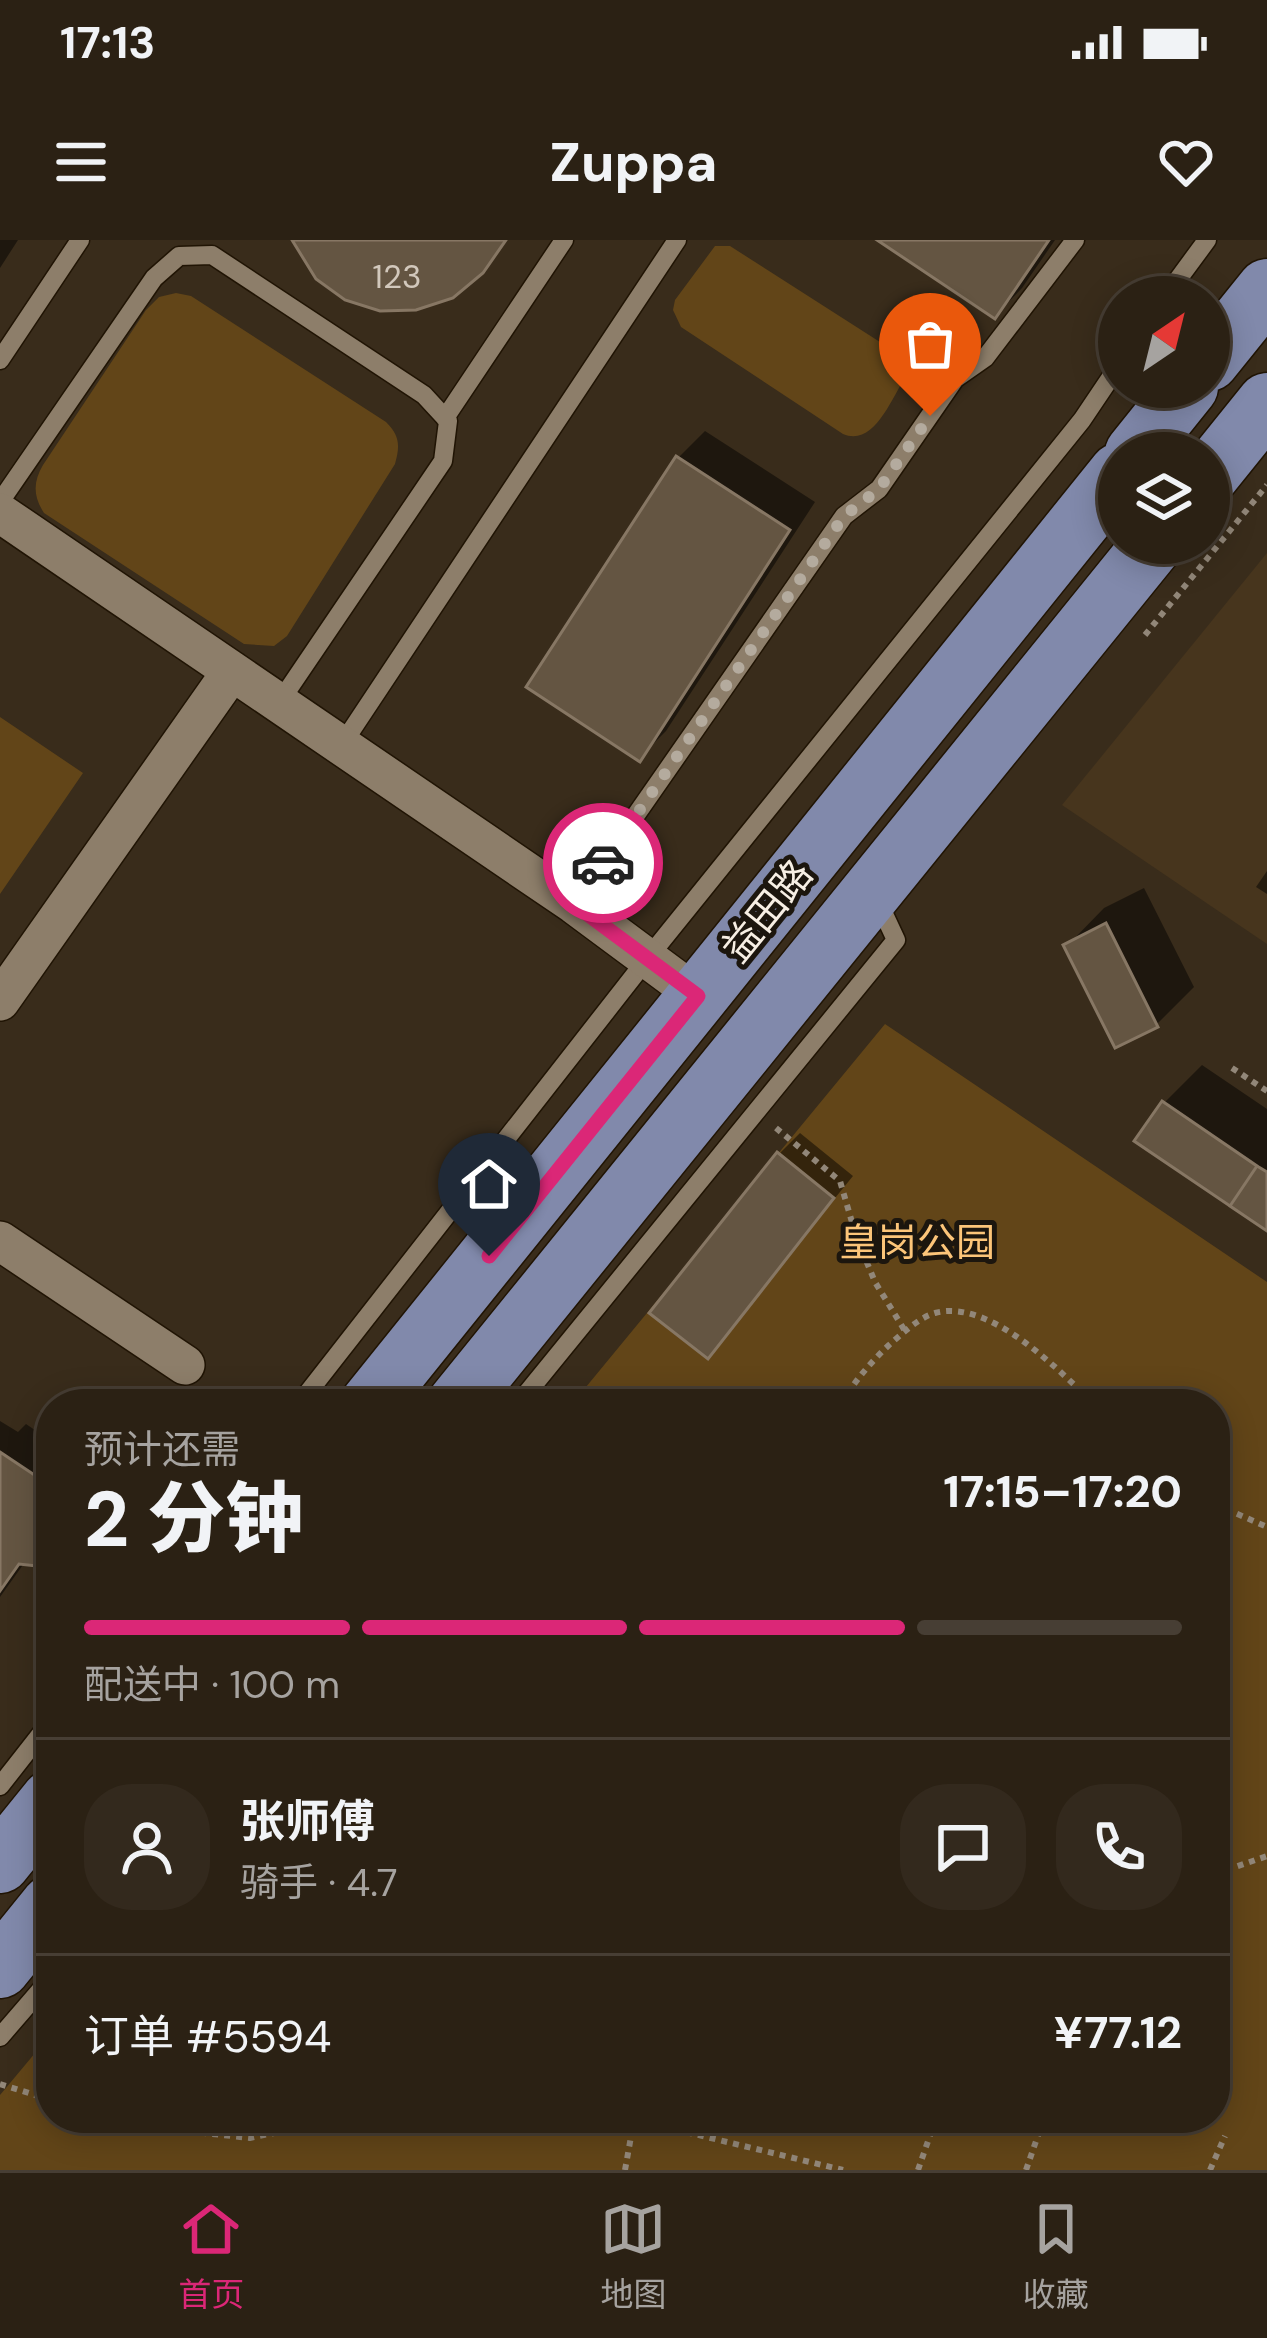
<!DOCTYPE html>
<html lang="zh">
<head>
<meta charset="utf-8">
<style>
  body { margin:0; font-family:"DM Sans","Noto Sans SC",sans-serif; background:#33291d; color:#f1f3f6; height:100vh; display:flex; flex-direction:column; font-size:45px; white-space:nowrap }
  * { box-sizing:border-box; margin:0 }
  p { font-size:39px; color:#a6a3a0 }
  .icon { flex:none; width:66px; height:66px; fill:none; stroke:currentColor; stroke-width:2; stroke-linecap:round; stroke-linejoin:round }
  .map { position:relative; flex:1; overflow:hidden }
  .panel { position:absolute; left:36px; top:1149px; width:1194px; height:744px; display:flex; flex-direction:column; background:#2b2114; border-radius:48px; box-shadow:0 6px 30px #0003,0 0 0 3px #473e34 }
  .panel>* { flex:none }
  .needle { width:78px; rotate:35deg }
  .controls { position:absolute; left:1098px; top:36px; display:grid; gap:24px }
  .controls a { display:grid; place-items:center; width:132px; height:132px; border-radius:50%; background:#2b2114; box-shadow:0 6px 30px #0003,0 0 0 3px #473e34; font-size:60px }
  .pin { position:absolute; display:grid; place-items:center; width:102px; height:102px; color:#fff; margin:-123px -51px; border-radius:50% 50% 50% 0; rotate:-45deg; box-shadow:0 0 12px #0007 }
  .pin .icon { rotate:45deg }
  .courier { position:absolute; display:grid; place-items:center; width:120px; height:120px; margin:-60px; border:9px solid #db2777; border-radius:50%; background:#fff; color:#222; box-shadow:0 3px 15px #0007 }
  .head em { font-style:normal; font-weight:800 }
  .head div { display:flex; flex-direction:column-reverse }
  .head { display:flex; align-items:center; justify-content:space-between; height:204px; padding:0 48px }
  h1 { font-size:78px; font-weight:800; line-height:90px }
  .bar { display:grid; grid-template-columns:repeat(4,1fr); gap:18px 12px; align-content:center; height:144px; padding:0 48px }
  .bar i { height:15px; border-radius:9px; background:#473e34 }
  .bar .current { background:#db2777 }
  .bar p { grid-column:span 4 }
  .line { display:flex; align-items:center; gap:30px; padding:0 48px; border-top:3px solid #473e34 }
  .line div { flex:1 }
  .round { display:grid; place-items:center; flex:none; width:126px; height:126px; border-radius:48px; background:#33291d }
  .status { display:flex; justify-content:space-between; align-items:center; height:84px; padding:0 60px; background:#2b2114; direction:ltr }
  .status svg { height:33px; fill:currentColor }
  header { display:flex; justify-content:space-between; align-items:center; height:156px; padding:0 48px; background:#2b2114; font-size:54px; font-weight:800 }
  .tabs { display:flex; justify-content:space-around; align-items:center; height:168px; border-top:3px solid #473e34; background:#2b2114; font-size:33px; color:#a6a3a0 }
  .tabs a { display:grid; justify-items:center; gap:6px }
  .tabs .current { color:#db2777 }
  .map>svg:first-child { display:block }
  .built { fill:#47351d }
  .green { fill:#624518 }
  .shadow { fill:#0007 }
  .building { fill:#645542; stroke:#877764; stroke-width:3 }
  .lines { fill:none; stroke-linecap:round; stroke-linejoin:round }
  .lane-casing { stroke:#201404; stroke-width:21 }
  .street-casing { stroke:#201404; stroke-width:42 }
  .primary-casing { stroke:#201404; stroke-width:63 }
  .path { stroke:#928779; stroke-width:6; stroke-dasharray:6 6; stroke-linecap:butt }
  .lane { stroke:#8d7e6a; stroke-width:18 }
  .street { stroke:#8d7e6a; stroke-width:39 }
  .primary { stroke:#8189ab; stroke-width:60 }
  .done { stroke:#b4ab9e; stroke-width:12; stroke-dasharray:0 21.6 }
  .route { stroke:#db2777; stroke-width:15 }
  .labels { text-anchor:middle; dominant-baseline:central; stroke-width:10; stroke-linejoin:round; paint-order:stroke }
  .number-label { font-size:33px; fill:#d2c8bc }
  .street-label { font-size:39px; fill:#f7efe4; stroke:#1c160e }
  .park-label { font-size:39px; fill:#fcc579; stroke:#1c160e }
</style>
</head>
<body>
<div class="status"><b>17:13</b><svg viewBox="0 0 49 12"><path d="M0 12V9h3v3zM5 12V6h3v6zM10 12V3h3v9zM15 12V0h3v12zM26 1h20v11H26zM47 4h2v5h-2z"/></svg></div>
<header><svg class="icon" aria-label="menu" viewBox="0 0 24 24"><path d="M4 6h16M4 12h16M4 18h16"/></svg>Zuppa<svg class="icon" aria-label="heart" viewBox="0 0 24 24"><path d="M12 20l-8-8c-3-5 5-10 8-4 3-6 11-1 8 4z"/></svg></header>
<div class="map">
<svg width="1267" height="1930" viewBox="0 0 1267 1930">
  <rect width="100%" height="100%" fill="#392c1b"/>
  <path class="built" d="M1267 313V704L1062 565Z"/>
  <path class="green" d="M715 6H730L894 111 901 120 905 138C891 159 874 207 843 194L681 87 673 70 675 60Z
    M176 53 191 56 386 182C400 196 400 206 395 224L287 396 274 406 244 404 44 273C33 256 33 242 43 225L146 70 159 57Z
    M0 477 83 533 0 654Z
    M885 784 1267 1042V1930H0V1855L51 1794V1878H1215V1164H572Z"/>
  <path class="shadow" d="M0 0H18L0 28Z
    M882 0H1055L1022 48 995 76Z
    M705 191 815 262 666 491 639 518 678 218Z
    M1267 631V654L1256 647Z
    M1144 648 1194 747 1157 784 1067 706 1104 668Z
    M1202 825 1267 869V987L1164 863Z
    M800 893 853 936 707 1115 779 914Z
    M0 1181 18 1192 26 1184 51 1201V1331L38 1323 25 1322 0 1357Z"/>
  <path class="building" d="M292 0H506L483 33 453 58 416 70 380 71 345 60 316 39Z
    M877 0H1049L995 79Z
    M676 216 790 290 640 522 526 447Z
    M1106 683 1158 787 1115 808 1063 705Z
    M1162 861 1257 926 1230 966 1134 901Z
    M777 912 834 958 708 1119 649 1073Z
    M1257 926 1267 932V991L1230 966Z
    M0 1212 51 1246V1335L37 1326 19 1324 0 1351Z"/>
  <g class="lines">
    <g class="lane-casing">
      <path id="lane" d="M1165 57 1207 0
        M0 120 80 0
        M445 178 564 0
        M0 262 154 38 179 16 212 15 424 155 448 181 443 221 279 463
        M341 506 677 0
        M574 664 844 276 879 249 955 139 985 118 1075 0
        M299 1164 647 719 1082 180 1119 125
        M518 1164 896 700 877 659
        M0 1546 51 1481
        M0 1797 51 1738"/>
    </g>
    <g class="street-casing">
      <path id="street" d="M0 273 574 664 698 756
        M0 761 232 431
        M0 1001 185 1125"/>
    </g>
    <g class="primary-casing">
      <path id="primary" d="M1209 121 1267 49
        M1135 213 1188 147
        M1209 235 1267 163
        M370 1164 1119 233
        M457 1164 1154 303
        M0 1623 51 1560
        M0 1728 51 1665"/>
    </g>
    <path class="path" d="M1145 395 1267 245
      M1232 828 1267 851
      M776 888 840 941 856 996 875 1042 905 1091
      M841 1164C854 1142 870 1123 889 1105 902 1094 918 1078 935 1073 989 1058 1059 1130 1094 1164
      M1215 1264 1267 1287
      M1215 1634 1267 1616
      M0 1844 51 1860
      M118 1878 149 1887 250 1898 345 1878
      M628 1878 843 1930
      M625 1930 634 1880
      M918 1930 936 1878
      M1026 1930 1044 1878
      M1210 1930 1225 1896"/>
    <use href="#lane" class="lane"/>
    <use href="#street" class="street"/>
    <use href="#primary" class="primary"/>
  </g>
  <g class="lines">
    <path class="done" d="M603 623 844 276 879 249 930 176"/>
    <path class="route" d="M489 1016 698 756 574 664 603 623"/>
  </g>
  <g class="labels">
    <g class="number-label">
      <text x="397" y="36">123</text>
    </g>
    <g class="street-label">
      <text transform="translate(767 671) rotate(-51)">益田路</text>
    </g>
    <g class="park-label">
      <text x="917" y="1002">皇岗公园</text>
    </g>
  </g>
</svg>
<div class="controls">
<a><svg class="needle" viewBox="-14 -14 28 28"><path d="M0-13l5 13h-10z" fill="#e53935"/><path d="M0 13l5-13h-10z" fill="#a6a3a0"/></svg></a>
<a><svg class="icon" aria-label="layers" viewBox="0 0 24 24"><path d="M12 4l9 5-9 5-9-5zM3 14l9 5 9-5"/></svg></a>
</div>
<div class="pin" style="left:930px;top:176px;background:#ea580c"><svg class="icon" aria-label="bag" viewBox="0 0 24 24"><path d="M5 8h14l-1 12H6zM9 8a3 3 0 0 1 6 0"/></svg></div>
<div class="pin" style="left:489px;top:1016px;background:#1f2937"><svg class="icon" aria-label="home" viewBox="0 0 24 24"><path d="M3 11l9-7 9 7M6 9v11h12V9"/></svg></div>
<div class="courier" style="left:603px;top:623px"><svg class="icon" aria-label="car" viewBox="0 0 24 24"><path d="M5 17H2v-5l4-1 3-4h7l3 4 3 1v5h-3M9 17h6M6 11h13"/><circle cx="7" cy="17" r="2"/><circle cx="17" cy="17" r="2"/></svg></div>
<section class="panel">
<div class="head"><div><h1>2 分钟</h1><p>预计还需</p></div><em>17:15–17:20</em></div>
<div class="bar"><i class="current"></i><i class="current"></i><i class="current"></i><i></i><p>配送中 · 100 m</p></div>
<div class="line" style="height:216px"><a class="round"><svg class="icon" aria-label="person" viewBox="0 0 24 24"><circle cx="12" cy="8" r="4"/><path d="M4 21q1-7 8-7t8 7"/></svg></a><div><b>张师傅</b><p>骑手 · 4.7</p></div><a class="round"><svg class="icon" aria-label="chat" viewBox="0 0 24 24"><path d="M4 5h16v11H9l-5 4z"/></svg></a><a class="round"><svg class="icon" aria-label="phone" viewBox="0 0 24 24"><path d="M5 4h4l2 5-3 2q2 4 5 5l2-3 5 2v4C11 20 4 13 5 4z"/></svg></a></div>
<div class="line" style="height:156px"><div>订单 #5594</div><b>¥77.12</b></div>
</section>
</div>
<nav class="tabs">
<a class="current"><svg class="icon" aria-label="home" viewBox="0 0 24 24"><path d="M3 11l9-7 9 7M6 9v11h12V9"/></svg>首页</a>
<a><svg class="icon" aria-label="map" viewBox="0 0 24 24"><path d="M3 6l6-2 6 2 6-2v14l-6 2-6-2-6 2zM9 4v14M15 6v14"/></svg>地图</a>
<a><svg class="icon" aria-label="saved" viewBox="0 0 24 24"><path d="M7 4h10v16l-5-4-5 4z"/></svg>收藏</a>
</nav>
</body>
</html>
